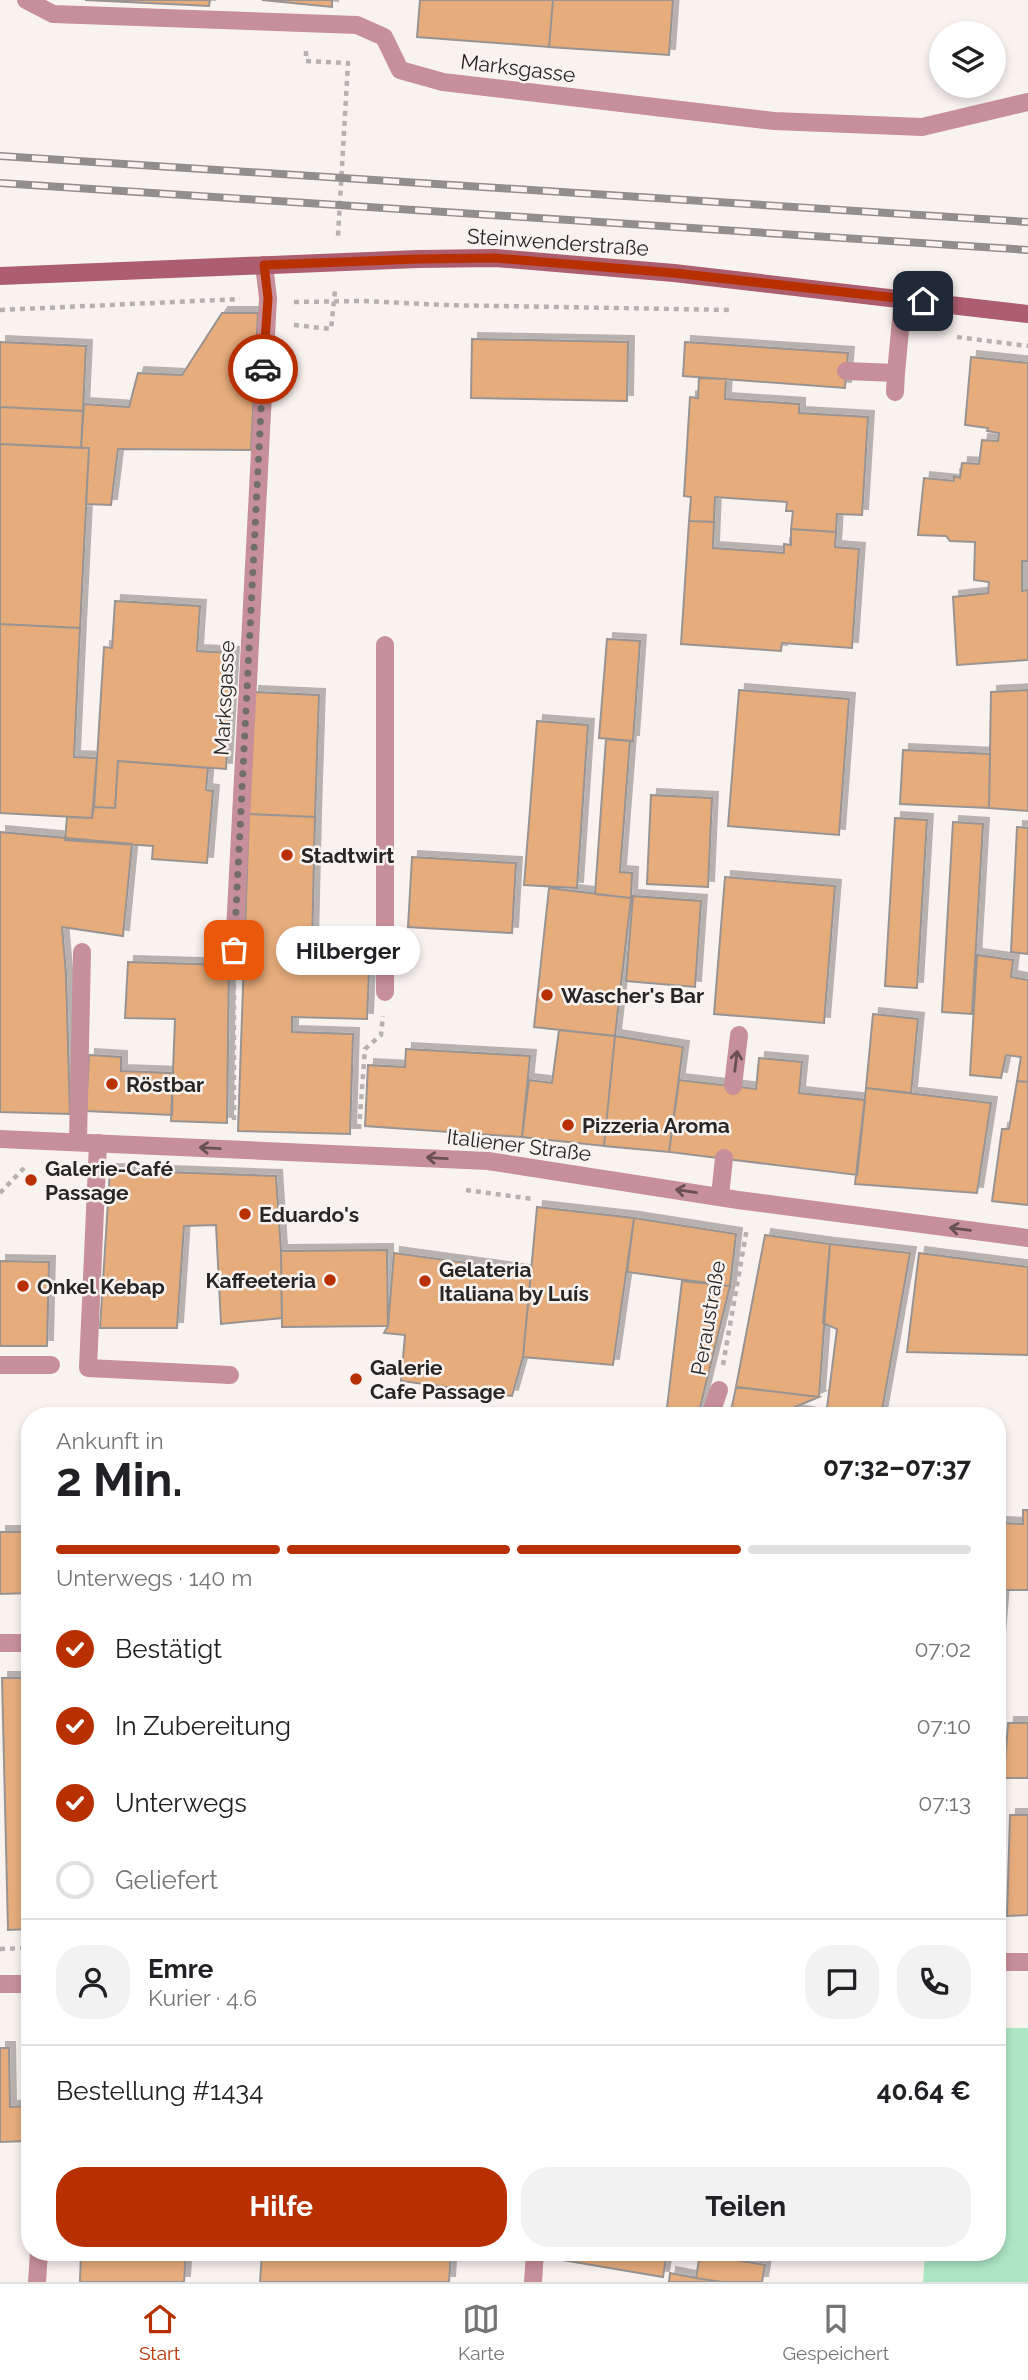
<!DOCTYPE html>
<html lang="de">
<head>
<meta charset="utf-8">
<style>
  body { margin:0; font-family:Raleway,sans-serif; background:#f2f2f2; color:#202124; height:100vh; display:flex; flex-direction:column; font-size:26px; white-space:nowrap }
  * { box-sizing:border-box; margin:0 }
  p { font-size:23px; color:#757577 }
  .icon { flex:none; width:38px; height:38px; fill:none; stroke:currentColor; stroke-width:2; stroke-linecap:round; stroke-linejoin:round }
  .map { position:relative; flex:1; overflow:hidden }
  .panel { position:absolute; left:21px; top:1407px; width:985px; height:854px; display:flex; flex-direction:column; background:#fff; border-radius:28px; box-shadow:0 4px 10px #0003 }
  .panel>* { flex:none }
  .tools { position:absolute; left:929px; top:21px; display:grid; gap:14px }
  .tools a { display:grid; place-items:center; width:77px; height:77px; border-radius:50%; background:#fff; box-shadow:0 4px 10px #0003; font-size:35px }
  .pin { position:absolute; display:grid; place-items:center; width:60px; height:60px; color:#fff; margin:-30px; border-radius:14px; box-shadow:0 4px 10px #0006 }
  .courier { position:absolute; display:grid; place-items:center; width:70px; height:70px; margin:-35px; border:5px solid #b82f00; border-radius:50%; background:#fff; color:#222; box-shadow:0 2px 9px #0007 }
  .bubble { position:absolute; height:49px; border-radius:24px; background:#fff; box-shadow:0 4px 10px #0003; font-size:23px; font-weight:700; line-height:49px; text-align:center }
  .overview em { font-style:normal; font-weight:700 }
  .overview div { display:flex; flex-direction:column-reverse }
  .overview { display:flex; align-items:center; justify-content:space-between; height:119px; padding:0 35px }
  h1 { font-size:46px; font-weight:700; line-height:52px }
  .bar { display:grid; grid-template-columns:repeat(4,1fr); gap:10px 7px; align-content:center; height:84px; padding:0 35px }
  .bar i { height:9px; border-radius:5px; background:#e0e0e0 }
  .bar .active { background:#b82f00 }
  .bar p { grid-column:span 4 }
  .line { display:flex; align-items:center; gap:18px; padding:0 35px; border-top:2px solid #e0e0e0 }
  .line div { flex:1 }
  .round { display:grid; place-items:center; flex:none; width:74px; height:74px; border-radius:28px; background:#f2f2f2 }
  ol { padding:0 35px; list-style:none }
  li { display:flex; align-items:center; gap:21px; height:77px }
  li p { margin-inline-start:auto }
  li .icon { padding:7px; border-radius:50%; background:#b82f00; color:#fff; stroke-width:4 }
  li:last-child { color:#757577 }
  li i { width:38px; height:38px; border:4px solid #e0e0e0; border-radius:50% }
  .primary-button { display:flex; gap:14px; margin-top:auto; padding:14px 35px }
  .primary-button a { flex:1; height:80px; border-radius:28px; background:#b82f00; color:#fff; font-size:28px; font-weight:700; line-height:80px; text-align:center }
  .primary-button a+a { background:#f2f2f2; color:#202124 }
  .tabs { display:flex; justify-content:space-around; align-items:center; height:98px; border-top:2px solid #e0e0e0; background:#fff; font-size:19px; color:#757577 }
  .tabs a { display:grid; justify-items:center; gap:4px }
  .tabs .active { color:#b82f00 }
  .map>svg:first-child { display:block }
  .green { fill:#ade6c5 }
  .building { fill:#e6ac7c; stroke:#999491; stroke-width:2; filter:url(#shadow) }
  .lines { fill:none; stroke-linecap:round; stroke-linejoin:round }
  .path { stroke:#b6b1af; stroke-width:4.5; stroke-dasharray:5 5; stroke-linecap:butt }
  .lane { stroke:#c78f99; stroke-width:18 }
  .street { stroke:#c78f99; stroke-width:18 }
  .secondary { stroke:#ac5d6e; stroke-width:18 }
  .rail-casing { stroke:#928e8c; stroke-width:8 }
  .rail { stroke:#f9f3f0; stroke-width:5; stroke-dasharray:16; stroke-linecap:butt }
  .oneway { stroke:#685053 }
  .done { stroke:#716e6c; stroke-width:7; stroke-dasharray:0 12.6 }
  .route { stroke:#b82f00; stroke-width:9 }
  .poi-dot { fill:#b82f00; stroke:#f9f3f0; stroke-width:2.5 }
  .labels { text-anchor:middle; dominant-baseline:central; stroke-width:5; stroke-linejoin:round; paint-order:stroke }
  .street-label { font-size:21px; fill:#282625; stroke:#f9f3f0 }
  .poi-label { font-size:21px; font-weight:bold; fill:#282625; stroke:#f9f3f0; text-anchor:start }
</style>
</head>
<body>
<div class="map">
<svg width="1028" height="2282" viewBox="0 0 1028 2282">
  <defs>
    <filter id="shadow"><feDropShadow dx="6" dy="-6" stdDeviation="0" flood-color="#0004"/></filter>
  </defs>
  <rect width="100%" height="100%" fill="#f9f3f0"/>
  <path class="green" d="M998 2028H1028V2282H923L925 2252H998Z"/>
  <path class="building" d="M85 0H210L209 6Z
    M262 0H332V7Z
    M420 0H553L549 47 417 37Z
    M553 0H673L669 55 549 47Z
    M222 313H258L251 450 118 449 111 505 86 504 89 448H81L84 404 129 407 138 373 182 375Z
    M472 339 628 342 627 401 471 398Z
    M0 342 86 346 83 411 0 407Z
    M685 342 848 353 845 388 683 376Z
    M971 357 1028 363V561H1022V591L1028 590V660L957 665 953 597 988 593 989 582 974 580 975 542 950 541 946 536 918 535 924 478 954 481V476L960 478 962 463 979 464 982 440 998 441 999 433 987 431 988 428 965 425Z
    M699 378 726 379 725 399 799 404V413L868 417 862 515 837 514 836 532 791 529 793 511H786L787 502 715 497 714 522 689 521 691 497 684 496 690 397 698 398Z
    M0 407 83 411 81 448 0 444Z
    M0 444 89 448 80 628 0 624Z
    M689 521 714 522 713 548 784 553V544L791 545V529L836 532 835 547 859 549 852 648 782 643 781 651 681 644Z
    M115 601 200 606 197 651 233 653 226 769 118 761 115 808 94 807 104 647 112 648Z
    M0 624 80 628 74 757 97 758 92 818 0 813Z
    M607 639 640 641 633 741 599 738Z
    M739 690 849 699 839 835 728 826Z
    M1028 690V811L989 808 991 692Z
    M253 692 319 695 315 817 249 814Z
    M537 721 588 725 577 888 524 885Z
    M606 739 630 741 620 872 632 873 631 898 595 894Z
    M903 750 990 754 989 808 900 804Z
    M118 761 208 768 206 790 213 791 207 863 152 859 153 846 65 840 67 817 92 818 94 807 115 808Z
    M651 795 712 798 708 887 647 884Z
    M249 814 315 817 312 947 370 948 367 1019 292 1017V1032L353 1034 350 1134 238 1131Z
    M895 818 927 820 917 988 885 986Z
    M953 822 983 824 972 1014 942 1012Z
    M1017 827 1028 828V954L1011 952Z
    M0 832 132 844 123 936 62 927 66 974 70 1114 0 1112Z
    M412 857 516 863 512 933 408 927Z
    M725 877 835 886 824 1023 714 1014Z
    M549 888 631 898 615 1036 534 1027Z
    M633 896 701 901 695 987 626 981Z
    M977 955 1013 960 1011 977 1028 980V1082L1017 1081 1021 1057 1006 1055 1001 1078 970 1075Z
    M128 962 229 965 227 1123 171 1121 175 1019 125 1018Z
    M873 1014 918 1019 911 1093 866 1088Z
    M559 1030 615 1036 604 1146 522 1137 529 1080 552 1083Z
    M615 1036 683 1047 669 1152 604 1146Z
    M406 1049 530 1056 522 1137 365 1126 368 1065 405 1067Z
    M89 1055 121 1057V1071L173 1073 172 1115 86 1111Z
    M759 1058 802 1062 799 1093 865 1100 857 1175 669 1152 679 1080 756 1089Z
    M1017 1081 1028 1082V1205L992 1201 1002 1129H1009Z
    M866 1088 991 1103 977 1193 855 1184Z
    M110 1170 276 1176 281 1251 282 1318 221 1324 216 1225 184 1226 177 1328H100Z
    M537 1207 634 1218 613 1365 523 1357Z
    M634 1218 736 1234 730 1286 627 1272Z
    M765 1235 830 1244 819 1397 736 1387Z
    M830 1244 910 1253 881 1416H826L837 1329 823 1323Z
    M387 1250 388 1326 282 1327 281 1251Z
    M394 1253 531 1272 523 1357 512 1396 401 1381 405 1335 384 1333 388 1326Z
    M919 1253 1028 1267V1355L907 1352Z
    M0 1261 49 1262 47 1346H0Z
    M682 1281 730 1286 698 1416H666Z
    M736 1387 819 1397 788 1410 787 1416H730Z
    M788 1410 824 1416H787Z
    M1023 1510H1028V1590H1003L998 1652V1523L1023 1524Z
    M0 1532H30V1593L0 1594Z
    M2 1678H30V1929L8 1930Z
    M1008 1723H1028V1778H1004Z
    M1010 1815H1028V1915L1007 1916Z
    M0 2048H9L10 2107 28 2106 29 2141 0 2142Z
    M81 2252H186L184 2282H80Z
    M262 2252H451L449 2282H260Z
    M557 2252H667L663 2277 556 2259Z
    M700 2254 765 2265 762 2282H722L696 2278Z
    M670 2273 696 2278 722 2282H669Z"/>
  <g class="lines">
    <path class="path" d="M306 51V61L348 63 338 236
      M294 302 362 301 442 305 733 310
      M0 310 240 299
      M294 325 331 329 335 291
      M957 337 1028 346
      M234 975V1124
      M359 1129 365 1049 381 1035 383 1016
      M466 1190 533 1199
      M0 1193 24 1168
      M723 1365 747 1228
      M0 1949 30 1948"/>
    <path class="lane" d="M846 371 896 373 903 298
      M895 392 896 373
      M385 992V645
      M733 1086 739 1035
      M78 1141 82 952
      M98 1143 88 1368 230 1375
      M720 1196 724 1158
      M0 1365H51
      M710 1416 719 1390"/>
    <path class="street" d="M26 0 53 14 357 25 384 37 400 70 443 82 774 121 922 127 1028 102
      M234 950 268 298 264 265
      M0 1139 488 1161 738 1200 1028 1238
      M0 1643H30
      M998 1962H1028
      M0 1984H30
      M37 2282 39 2252
      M533 2282 535 2252"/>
    <path class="secondary" d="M0 276 418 259 495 258 674 273 1028 314"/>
    <g class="rail-casing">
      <path id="rail" d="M0 156 1028 222
        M0 183 1028 250"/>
    </g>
    <use href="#rail" class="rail"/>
  </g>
  <defs><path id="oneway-shaft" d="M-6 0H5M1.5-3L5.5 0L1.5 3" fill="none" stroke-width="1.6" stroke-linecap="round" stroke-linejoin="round" transform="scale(1.75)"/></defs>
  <g class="oneway">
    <use href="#oneway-shaft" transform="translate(736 1061) rotate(-83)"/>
    <use href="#oneway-shaft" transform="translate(210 1148) rotate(-177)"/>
    <use href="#oneway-shaft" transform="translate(437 1158) rotate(-177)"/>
    <use href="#oneway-shaft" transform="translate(686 1191) rotate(-171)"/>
    <use href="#oneway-shaft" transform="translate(960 1229) rotate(-173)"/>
  </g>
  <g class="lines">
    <path class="done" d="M234 950 263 369"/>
    <path class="route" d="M263 369 268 298 264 265 418 259 495 258 674 273 923 301"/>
  </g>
  <g class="poi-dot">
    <circle cx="287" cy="855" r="7"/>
    <circle cx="547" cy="995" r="7"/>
    <circle cx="112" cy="1084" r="7"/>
    <circle cx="568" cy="1125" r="7"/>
    <circle cx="31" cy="1180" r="7"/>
    <circle cx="245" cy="1214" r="7"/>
    <circle cx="330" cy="1280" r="7"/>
    <circle cx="425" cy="1281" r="7"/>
    <circle cx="23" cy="1286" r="7"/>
    <circle cx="356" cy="1379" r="7"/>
  </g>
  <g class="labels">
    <g class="street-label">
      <text transform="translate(518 68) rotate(7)">Marksgasse</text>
      <text transform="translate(558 242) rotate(4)">Steinwenderstraße</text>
      <text transform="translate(224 698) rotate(-87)">Marksgasse</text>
      <text transform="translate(519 1145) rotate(7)">Italiener Straße</text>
      <text transform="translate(708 1318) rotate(-80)">Peraustraße</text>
    </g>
    <g class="poi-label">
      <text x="301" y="855">Stadtwirt</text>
      <text x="561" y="995">Wascher's Bar</text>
      <text x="126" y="1084">Röstbar</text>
      <text x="582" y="1125">Pizzeria Aroma</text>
      <text x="45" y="1168">Galerie-Café<tspan x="45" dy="24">Passage</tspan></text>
      <text x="259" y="1214">Eduardo's</text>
      <text x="439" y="1269">Gelateria<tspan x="439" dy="24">Italiana by Luís</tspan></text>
      <text x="316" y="1280" text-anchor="end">Kaffeeteria</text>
      <text x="37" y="1286">Onkel Kebap</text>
      <text x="370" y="1367">Galerie<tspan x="370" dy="24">Cafe Passage</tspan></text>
    </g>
  </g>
</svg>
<div class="tools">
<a><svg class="icon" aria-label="layers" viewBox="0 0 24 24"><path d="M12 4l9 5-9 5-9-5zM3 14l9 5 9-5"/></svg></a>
</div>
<div class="pin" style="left:234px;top:950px;background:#ea580c"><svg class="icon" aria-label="bag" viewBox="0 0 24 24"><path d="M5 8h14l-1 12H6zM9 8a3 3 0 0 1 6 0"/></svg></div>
<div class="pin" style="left:923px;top:301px;background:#1f2937"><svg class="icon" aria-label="home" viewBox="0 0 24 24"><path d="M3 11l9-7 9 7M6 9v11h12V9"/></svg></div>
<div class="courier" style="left:263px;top:369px"><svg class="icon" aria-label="car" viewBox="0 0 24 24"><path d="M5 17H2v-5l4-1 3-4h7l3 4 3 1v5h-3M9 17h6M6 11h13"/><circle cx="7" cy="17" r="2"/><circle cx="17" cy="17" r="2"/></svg></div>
<div class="bubble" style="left:276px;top:926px;width:144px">Hilberger</div>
<section class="panel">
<div class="overview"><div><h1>2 Min.</h1><p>Ankunft in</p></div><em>07:32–07:37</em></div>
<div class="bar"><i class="active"></i><i class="active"></i><i class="active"></i><i></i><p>Unterwegs · 140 m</p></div>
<ol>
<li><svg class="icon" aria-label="check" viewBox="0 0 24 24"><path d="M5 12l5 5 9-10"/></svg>Bestätigt<p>07:02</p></li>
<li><svg class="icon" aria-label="check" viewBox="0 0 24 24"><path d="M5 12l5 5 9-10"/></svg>In Zubereitung<p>07:10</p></li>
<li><svg class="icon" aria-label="check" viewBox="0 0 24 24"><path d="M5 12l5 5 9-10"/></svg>Unterwegs<p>07:13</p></li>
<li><i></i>Geliefert</li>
</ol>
<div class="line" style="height:126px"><a class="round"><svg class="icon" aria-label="person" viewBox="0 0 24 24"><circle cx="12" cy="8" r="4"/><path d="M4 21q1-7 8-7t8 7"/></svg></a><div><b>Emre</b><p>Kurier · 4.6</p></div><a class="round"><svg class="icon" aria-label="chat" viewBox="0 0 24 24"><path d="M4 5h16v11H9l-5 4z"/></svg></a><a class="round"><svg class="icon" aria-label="phone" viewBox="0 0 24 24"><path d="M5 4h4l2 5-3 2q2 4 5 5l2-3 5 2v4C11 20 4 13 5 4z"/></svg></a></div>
<div class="line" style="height:91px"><div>Bestellung #1434</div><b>40.64 €</b></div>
<div class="primary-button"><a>Hilfe</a><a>Teilen</a></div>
</section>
</div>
<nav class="tabs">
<a class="active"><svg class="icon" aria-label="home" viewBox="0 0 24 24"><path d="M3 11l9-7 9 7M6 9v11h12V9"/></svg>Start</a>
<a><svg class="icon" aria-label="map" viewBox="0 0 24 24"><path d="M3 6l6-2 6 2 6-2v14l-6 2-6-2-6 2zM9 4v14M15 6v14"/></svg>Karte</a>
<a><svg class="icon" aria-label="saved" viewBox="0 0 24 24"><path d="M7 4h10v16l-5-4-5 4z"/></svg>Gespeichert</a>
</nav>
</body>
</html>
